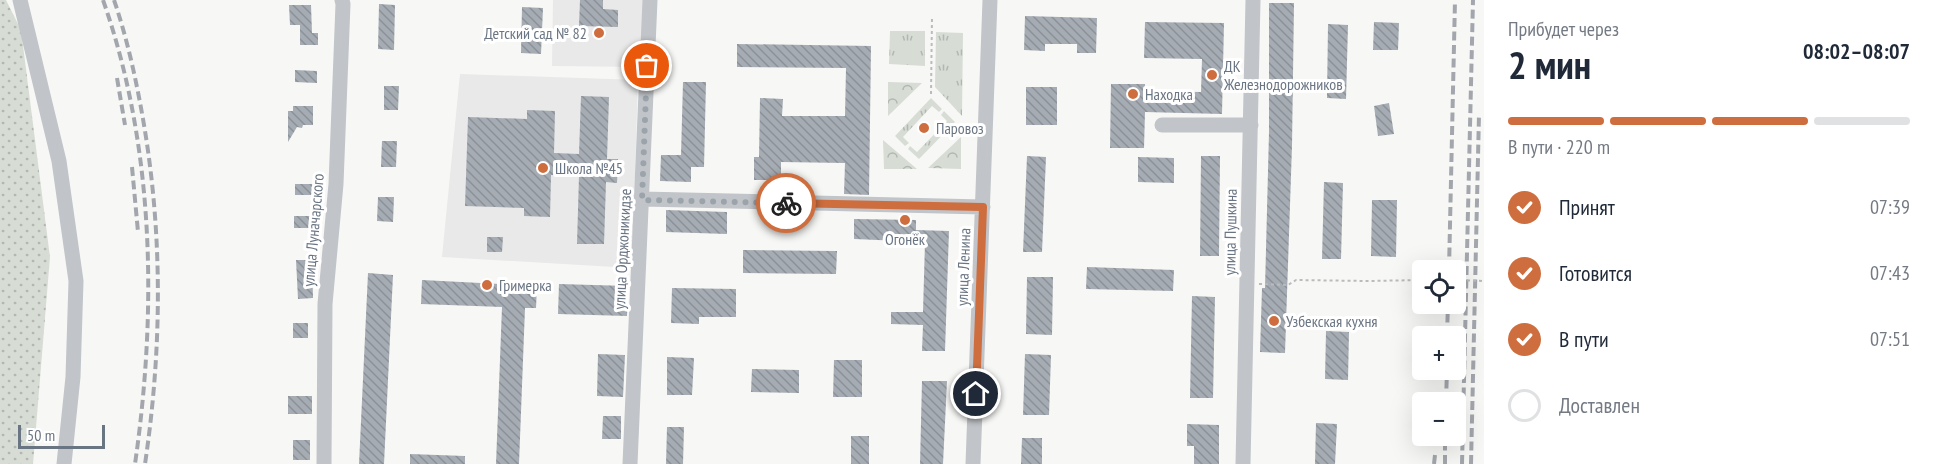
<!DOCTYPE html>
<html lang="ru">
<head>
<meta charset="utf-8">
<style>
  body { margin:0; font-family:"PT Sans Narrow",sans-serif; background:#f6f6f7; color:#1f2937; height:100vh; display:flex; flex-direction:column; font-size:22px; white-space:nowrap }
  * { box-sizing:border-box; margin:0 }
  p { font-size:20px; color:#747a83 }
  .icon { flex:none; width:33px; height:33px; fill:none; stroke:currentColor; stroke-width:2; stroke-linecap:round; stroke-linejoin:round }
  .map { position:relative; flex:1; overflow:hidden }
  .sheet { display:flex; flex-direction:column; background:#fff; width:450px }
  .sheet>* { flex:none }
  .buttons { position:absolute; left:1412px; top:260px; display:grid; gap:12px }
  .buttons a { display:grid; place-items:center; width:54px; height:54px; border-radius:6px; background:#fff; box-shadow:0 6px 24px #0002; font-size:30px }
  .scale { position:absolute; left:18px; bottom:15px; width:87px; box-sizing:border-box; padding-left:6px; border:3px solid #6a7583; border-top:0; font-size:16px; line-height:21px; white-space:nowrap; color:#6a7583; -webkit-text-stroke:4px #fff; paint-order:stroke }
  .pin { position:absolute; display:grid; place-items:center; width:51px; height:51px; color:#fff; margin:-26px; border:3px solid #fff; border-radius:50%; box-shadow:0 2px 6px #0007 }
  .courier { position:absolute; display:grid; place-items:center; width:60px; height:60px; margin:-30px; border:4px solid #ce6e3e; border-radius:50%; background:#fff; color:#222; box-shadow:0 2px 8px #0007 }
  .summary em { font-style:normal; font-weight:600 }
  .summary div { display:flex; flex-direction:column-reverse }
  .summary { display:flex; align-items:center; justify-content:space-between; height:102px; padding:0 24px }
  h1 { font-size:39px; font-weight:600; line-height:45px }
  .bar { display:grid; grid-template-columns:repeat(4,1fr); gap:9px 6px; align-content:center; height:72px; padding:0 24px }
  .bar i { height:8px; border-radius:4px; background:#e0e1e3 }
  .bar .on { background:#ce6e3e }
  .bar p { grid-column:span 4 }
  ol { padding:0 24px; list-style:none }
  li { display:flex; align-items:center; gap:18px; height:66px }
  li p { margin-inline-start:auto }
  li .icon { padding:6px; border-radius:50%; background:#ce6e3e; color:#fff; stroke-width:4 }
  li:last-child { color:#747a83 }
  li i { width:33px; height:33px; border:3px solid #e0e1e3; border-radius:50% }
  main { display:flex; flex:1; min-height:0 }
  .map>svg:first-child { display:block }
  .built { fill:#e8e9e8 }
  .grass { fill:url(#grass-tufts) }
  .forest { fill:url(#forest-crowns) }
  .garden { fill:url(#garden-dots) }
  .building { fill:url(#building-back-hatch) }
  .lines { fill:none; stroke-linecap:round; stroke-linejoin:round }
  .path { stroke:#b9bbbe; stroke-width:2; stroke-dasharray:3 3; stroke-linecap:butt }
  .minor { stroke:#c1c4c8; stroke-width:15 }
  .rail { stroke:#a3a7ad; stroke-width:4; stroke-dasharray:9 4.5; stroke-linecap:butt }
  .path-bridge { stroke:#b9bbbe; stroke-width:2; stroke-dasharray:3 3; stroke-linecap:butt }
  .done { stroke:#9ba3ab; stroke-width:6; stroke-dasharray:0 10.8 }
  .route { stroke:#ce6e3e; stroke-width:8 }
  .poi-dot { fill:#ce6e3e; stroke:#fff; stroke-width:2 }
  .labels { text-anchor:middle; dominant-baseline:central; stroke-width:6; stroke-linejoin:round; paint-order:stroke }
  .poi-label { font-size:16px; fill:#6a7583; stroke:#fff; text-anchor:start }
  .street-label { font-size:16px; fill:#6a7583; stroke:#fff }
</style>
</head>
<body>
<main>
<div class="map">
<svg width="1484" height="464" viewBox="0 0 1484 464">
  <defs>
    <pattern id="grass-tufts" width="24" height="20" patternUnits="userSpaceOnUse" patternTransform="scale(1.5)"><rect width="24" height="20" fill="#d7dcd5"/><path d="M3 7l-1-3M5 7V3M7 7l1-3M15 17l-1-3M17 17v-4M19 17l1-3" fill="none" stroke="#b2b7b2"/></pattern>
    <pattern id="forest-crowns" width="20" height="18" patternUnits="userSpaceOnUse" patternTransform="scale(1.5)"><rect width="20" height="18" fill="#d7dcd5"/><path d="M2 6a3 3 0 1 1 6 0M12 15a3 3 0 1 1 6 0" fill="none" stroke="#b2b7b2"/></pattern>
    <pattern id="garden-dots" width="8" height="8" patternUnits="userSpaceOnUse" patternTransform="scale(1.5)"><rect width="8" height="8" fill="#d7dcd5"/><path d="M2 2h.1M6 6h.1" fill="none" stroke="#b2b7b2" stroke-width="1.8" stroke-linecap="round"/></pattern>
    <pattern id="building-back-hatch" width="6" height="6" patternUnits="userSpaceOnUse" patternTransform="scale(1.5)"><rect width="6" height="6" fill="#a6acb3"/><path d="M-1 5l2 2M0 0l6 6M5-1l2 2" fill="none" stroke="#8b9197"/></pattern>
  </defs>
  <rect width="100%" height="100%" fill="#f7f8f5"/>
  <path class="built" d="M553 0H646L644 67 552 66Z
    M460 74 638 80 632 268 442 257Z"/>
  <path class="grass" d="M890 31H925V66L889 64Z
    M936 32 963 33 962 116 935 87Z
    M931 98 942 109 939 112 932 106 903 137 909 143 905 146 895 136Z
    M944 111 955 122 919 159 908 149 910 146 917 152 947 121 941 115Z"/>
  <path class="forest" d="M888 82 922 83 888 116Z
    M961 137V169L928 168Z
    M883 140 917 169H884Z"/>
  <path class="garden" d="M0 0H6L21 30 50 257 33 464H0Z"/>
  <path class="building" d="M580 0H603V9L618 10V27L579 26Z
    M1269 3H1294L1292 146 1285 353 1260 352 1262 288H1265L1269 132Z
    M379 4 395 5 394 50 378 49Z
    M289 5H311L312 33H318V45H300V25H290Z
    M522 7 543 8 541 54 521 53Z
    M1025 16 1097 18 1096 53H1077V44H1045V51L1024 50Z
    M1145 22 1224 23 1222 114 1145 112 1144 148H1110L1111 84H1145V91L1201 92 1202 59 1144 58Z
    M1374 22 1399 23 1398 50H1373Z
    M1328 24 1348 25 1346 99 1327 98Z
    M737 44 871 46 869 195 844 194 845 163 781 162V180H754V157H759L760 98 783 99 782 116H845L846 68 737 67Z
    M295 70 317 71V83L295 82Z
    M683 82H706L704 167H691V182L660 181 661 155H681Z
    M384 86H399L398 110H384Z
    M1026 87H1057V125H1026Z
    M581 96 609 97 607 159H618L617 183 606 182 604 244H577L579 176 551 175 550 217 524 216V208L465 206 468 117 527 119V110L555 111 554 153 579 154Z
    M1389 103 1394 134 1378 136 1374 106Z
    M293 106H313V125H303L302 128 297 127 288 142V111H293Z
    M382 141H397L396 167H381Z
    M1027 156 1046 157 1042 252H1023Z
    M1201 156H1220L1219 256H1200Z
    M1138 157 1174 158V183L1138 182Z
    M1324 182 1343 183 1341 259H1322Z
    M295 184H315V195H295Z
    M378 197H394L393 222 377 221Z
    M1372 200H1397L1396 257 1371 256Z
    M666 210 727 212V234L666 232Z
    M294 216H312V228H294Z
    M854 219 916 220V230L949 231 945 351H922L923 325 891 324V312H923L925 242 854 239Z
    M487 237H503L502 252H487Z
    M743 250 837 251 836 274 743 273Z
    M296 260H312L313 298 298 299Z
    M1087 267 1174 270 1173 291 1086 289Z
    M368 273 393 275 384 464H359Z
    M1027 277H1053L1052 335 1026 334Z
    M422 280 537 286 536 308H525L519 464H496L502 307 421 304Z
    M559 284 628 286 627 316 558 314Z
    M672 288 736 289V317H699V324L671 323Z
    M1192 296 1215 297 1213 398H1190Z
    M293 323H308V338H293Z
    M1326 331 1349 332 1348 380 1325 379Z
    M598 354 625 355 623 397 597 396Z
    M1025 354 1051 355 1049 415H1023Z
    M667 357 694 358 692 395H667Z
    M834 360H862V397H833Z
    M752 369 799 370V393L751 392Z
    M922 381H947L943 464H920Z
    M288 396H312V414H288Z
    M603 416H621V439H602Z
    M1316 423 1337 424 1335 464H1315Z
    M1187 424 1219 425V464H1194V446H1187Z
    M667 427H684L683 464H666Z
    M851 436H869V464H851Z
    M1022 438H1042V464H1021Z
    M293 440H310V460H293Z
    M410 454 465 456V464H410Z"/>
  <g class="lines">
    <path class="path" d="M931 94 932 17
      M1259 284 1288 285 1296 280 1368 281 1422 280"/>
    <path class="minor" d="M20 0 59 161 76 281 73 377 64 464
      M1162 125H1251
      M642 199 983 207
      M324 464 325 304 336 184 343 4 342 0
      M630 464 650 0
      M973 464 990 0
      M1243 464 1253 0"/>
    <path class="rail" d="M103 0C155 148 157 311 135 464
      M114 0C127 38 136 79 143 119 163 234 162 349 145 464
      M117 78 125 125
      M132 167 138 232
      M1449 270 1455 0
      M1447 336 1448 303
      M1446 402 1447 369
      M1434 464 1435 455
      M1445 464V435
      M1462 464 1473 0
      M1471 464 1479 114"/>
    <path class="path-bridge" d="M1455 280 1484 281"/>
  </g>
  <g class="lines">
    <path class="done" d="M647 66 642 200 786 203"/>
    <path class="route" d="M786 203 983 207 976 394"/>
  </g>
  <g class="poi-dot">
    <circle cx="599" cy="33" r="6"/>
    <circle cx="1212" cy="75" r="6"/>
    <circle cx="1133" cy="94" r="6"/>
    <circle cx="924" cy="128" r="6"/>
    <circle cx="543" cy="168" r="6"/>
    <circle cx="905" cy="220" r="6"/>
    <circle cx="487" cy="285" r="6"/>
    <circle cx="1274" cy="321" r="6"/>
  </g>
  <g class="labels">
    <g class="poi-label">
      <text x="587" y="33" text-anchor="end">Детский сад № 82</text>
      <text x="1224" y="66">ДК<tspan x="1224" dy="18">Железнодорожников</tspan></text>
      <text x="1145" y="94">Находка</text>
      <text x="936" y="128">Паровоз</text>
      <text x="555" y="168">Школа №45</text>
      <text x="905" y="239" text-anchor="middle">Огонёк</text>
      <text x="499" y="285">Гримерка</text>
      <text x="1286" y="321">Узбекская кухня</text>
    </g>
    <g class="street-label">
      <text transform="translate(313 230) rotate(-85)">улица Луначарского</text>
      <text transform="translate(1230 232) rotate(-89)">улица Пушкина</text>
      <text transform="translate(622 249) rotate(-87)">улица Орджоникидзе</text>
      <text transform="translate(963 267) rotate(-88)">улица Ленина</text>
    </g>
  </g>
</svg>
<div class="buttons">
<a><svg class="icon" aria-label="locate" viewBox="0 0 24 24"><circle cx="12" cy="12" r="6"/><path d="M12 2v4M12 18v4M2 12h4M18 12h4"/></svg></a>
<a>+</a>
<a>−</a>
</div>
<div class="scale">50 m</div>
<div class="pin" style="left:647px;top:66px;background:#ea580c"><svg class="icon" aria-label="bag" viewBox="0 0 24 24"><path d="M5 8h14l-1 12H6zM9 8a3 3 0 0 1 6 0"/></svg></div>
<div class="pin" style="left:976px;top:394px;background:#1f2937"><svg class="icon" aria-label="home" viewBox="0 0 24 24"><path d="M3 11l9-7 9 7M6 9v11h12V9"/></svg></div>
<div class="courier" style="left:786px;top:203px"><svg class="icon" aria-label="bike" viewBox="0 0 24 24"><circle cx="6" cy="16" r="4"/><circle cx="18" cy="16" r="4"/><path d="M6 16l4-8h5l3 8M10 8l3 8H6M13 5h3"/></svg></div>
</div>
<section class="sheet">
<div class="summary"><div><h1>2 мин</h1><p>Прибудет через</p></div><em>08:02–08:07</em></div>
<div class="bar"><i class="on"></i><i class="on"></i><i class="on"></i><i></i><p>В пути · 220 m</p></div>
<ol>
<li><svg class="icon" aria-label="check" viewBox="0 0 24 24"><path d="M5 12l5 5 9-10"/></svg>Принят<p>07:39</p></li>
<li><svg class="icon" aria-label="check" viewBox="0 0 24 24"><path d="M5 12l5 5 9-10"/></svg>Готовится<p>07:43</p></li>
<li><svg class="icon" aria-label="check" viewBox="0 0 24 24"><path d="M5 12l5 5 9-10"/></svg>В пути<p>07:51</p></li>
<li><i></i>Доставлен</li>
</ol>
</section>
</main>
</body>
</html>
